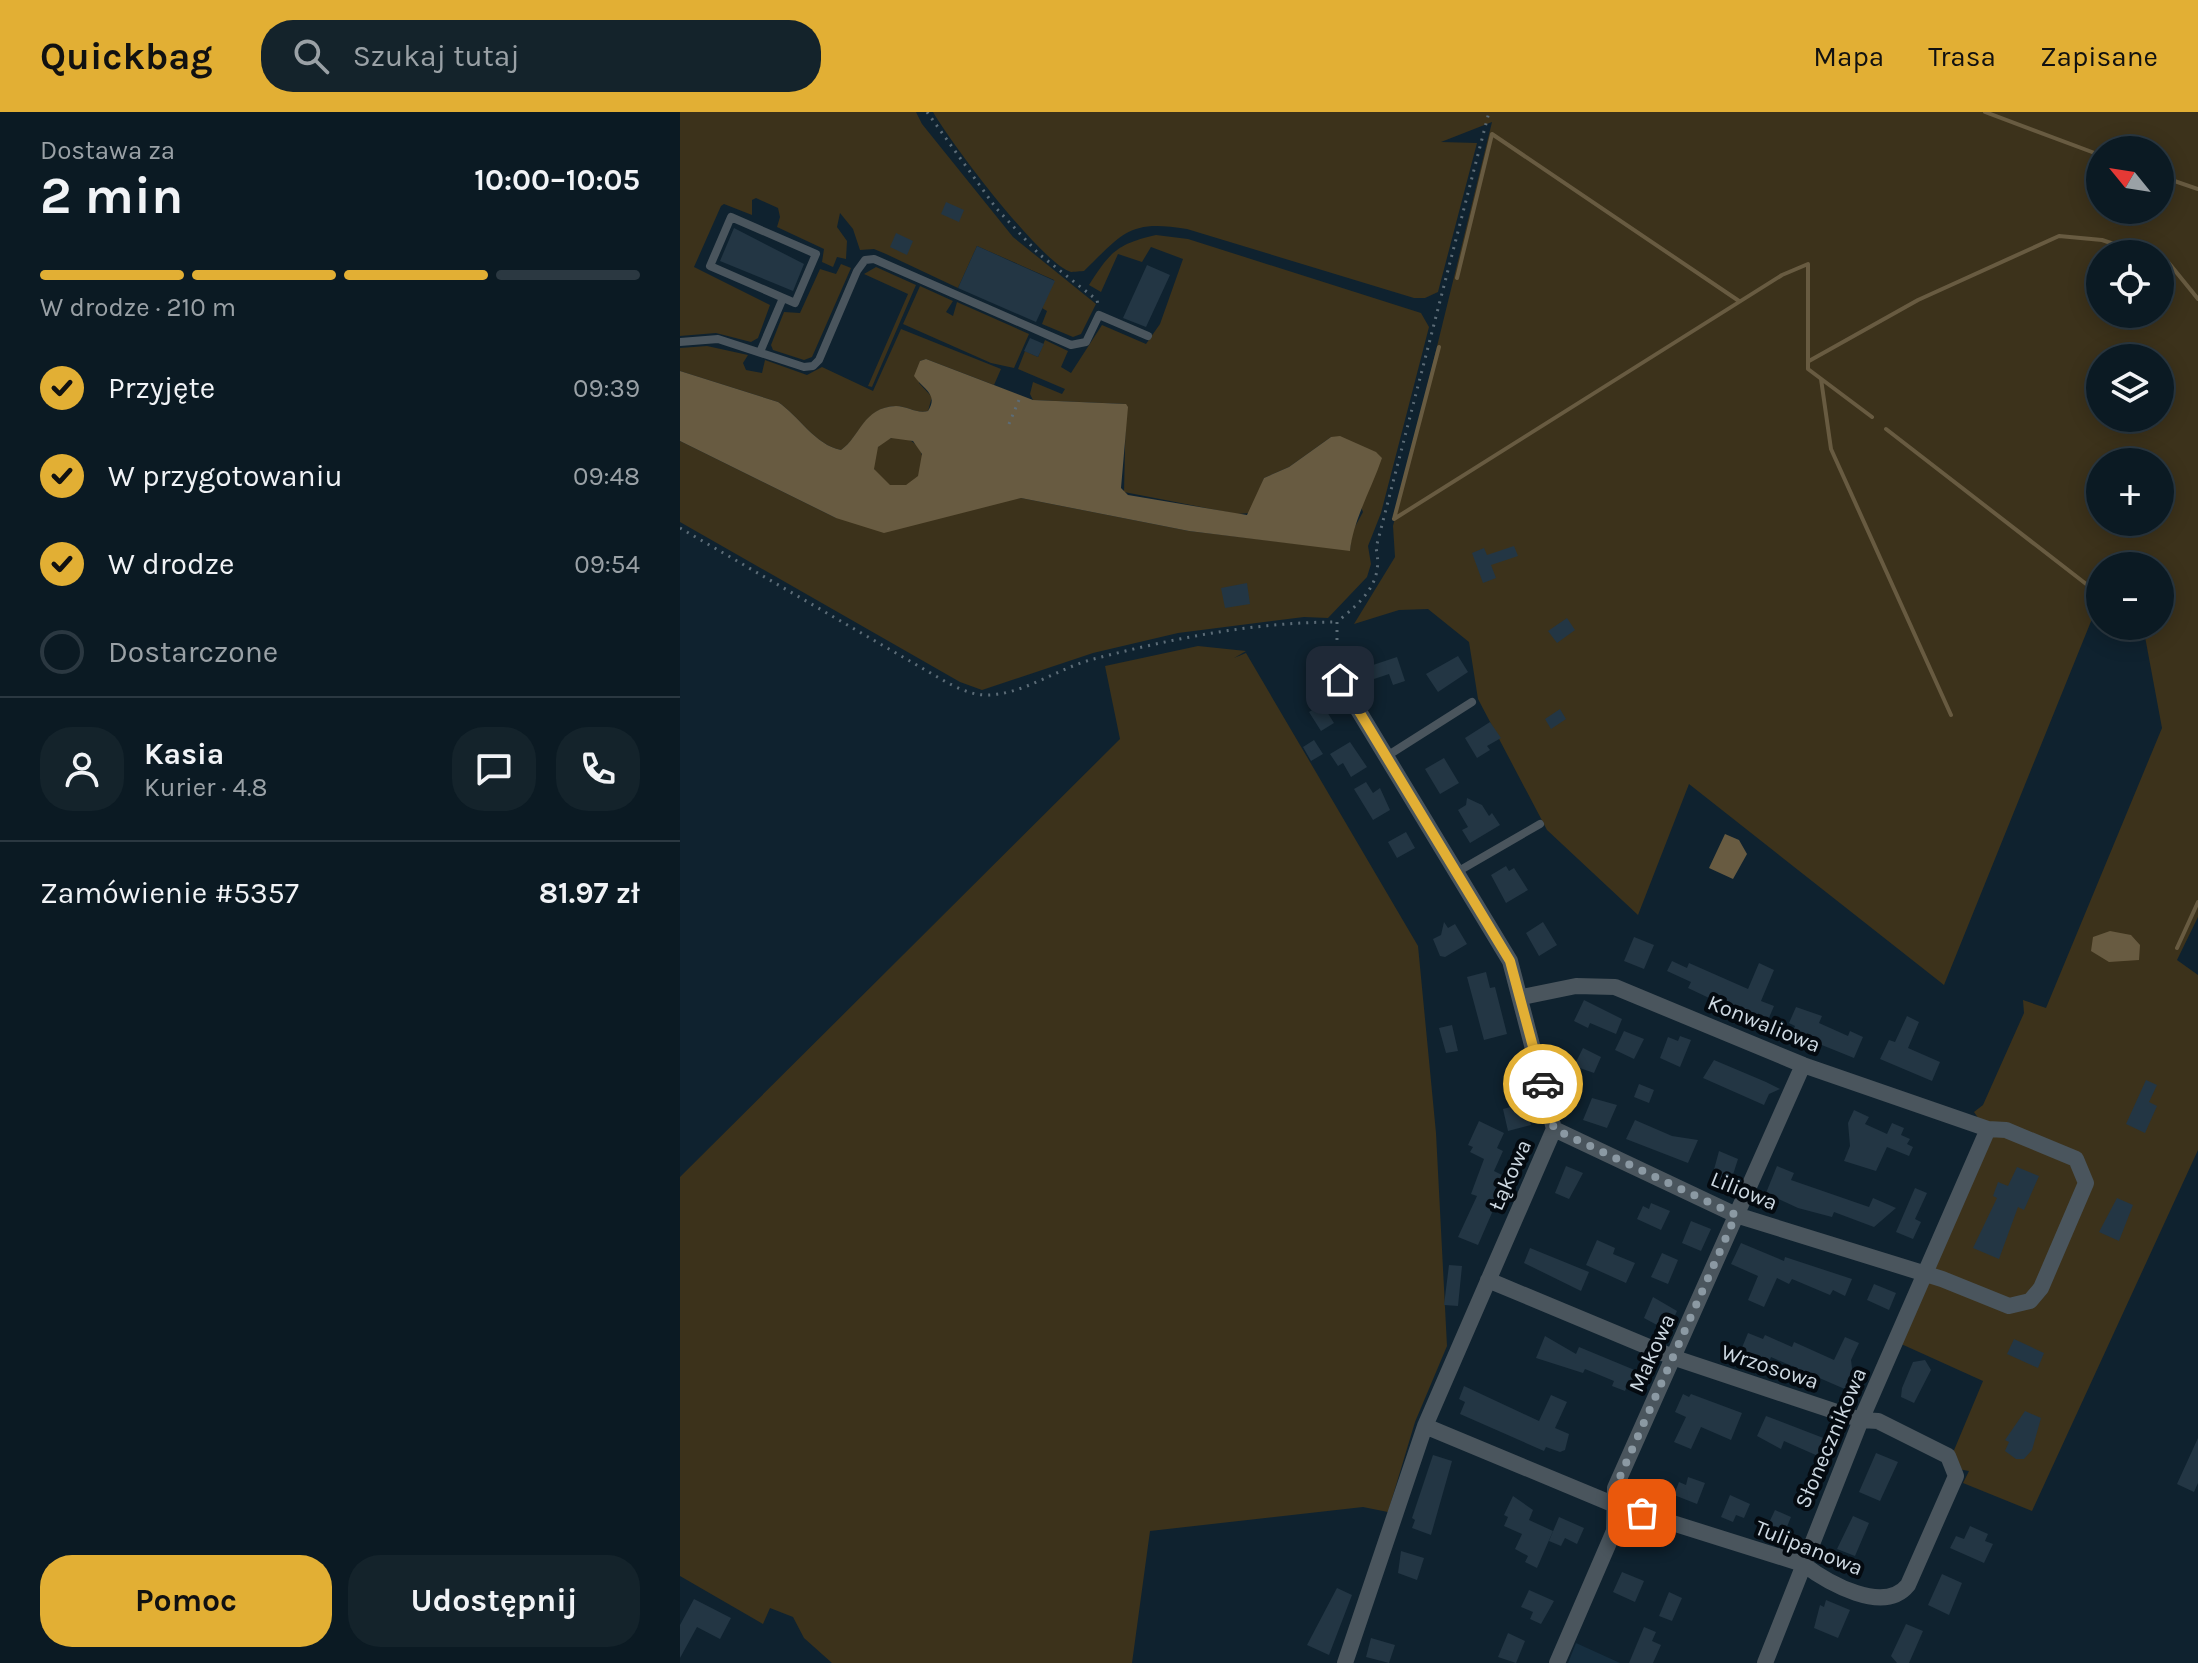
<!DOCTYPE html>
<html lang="pl">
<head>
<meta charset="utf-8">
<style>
  body { margin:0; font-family:Karla,sans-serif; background:#14232b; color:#f1f3f6; height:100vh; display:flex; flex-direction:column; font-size:30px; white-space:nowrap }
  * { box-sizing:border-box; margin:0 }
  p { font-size:26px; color:#9aa1a6 }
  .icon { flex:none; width:44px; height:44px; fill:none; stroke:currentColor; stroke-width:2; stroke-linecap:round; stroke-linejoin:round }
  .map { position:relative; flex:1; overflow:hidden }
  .panel { display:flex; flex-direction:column; background:#0b1a23; width:680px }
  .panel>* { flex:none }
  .needle { width:52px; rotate:300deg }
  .controls { position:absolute; left:1406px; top:24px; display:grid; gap:16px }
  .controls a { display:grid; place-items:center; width:88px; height:88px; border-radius:50%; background:#0b1a23; box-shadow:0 4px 20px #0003,0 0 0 2px #2b3841; font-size:40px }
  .pin { position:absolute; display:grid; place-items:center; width:68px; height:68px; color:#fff; margin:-34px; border-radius:16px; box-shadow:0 4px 12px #0006 }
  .courier { position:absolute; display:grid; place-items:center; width:80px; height:80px; margin:-40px; border:6px solid #e2af34; border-radius:50%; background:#fff; color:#222; box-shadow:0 2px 10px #0007 }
  .headline em { font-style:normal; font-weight:700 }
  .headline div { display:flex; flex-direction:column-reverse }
  .headline { display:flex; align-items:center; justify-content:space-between; height:136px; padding:0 40px }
  h1 { font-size:52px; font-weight:700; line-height:60px }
  .bar { display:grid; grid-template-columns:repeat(4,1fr); gap:12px 8px; align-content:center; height:96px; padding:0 40px }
  .bar i { height:10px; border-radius:6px; background:#2b3841 }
  .bar .current { background:#e2af34 }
  .bar p { grid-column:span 4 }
  .line { display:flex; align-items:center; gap:20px; padding:0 40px; border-top:2px solid #2b3841 }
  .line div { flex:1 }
  .round { display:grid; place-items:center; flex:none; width:84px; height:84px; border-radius:32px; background:#14232b }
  ol { padding:0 40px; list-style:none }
  li { display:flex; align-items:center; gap:24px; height:88px }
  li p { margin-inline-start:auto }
  li .icon { padding:8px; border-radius:50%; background:#e2af34; color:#111; stroke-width:4 }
  li:last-child { color:#9aa1a6 }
  li i { width:44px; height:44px; border:4px solid #2b3841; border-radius:50% }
  .primary-button { display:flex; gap:16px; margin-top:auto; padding:16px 40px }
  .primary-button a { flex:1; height:92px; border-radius:32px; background:#e2af34; color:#111; font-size:32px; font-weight:700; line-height:92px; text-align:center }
  .primary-button a+a { background:#14232b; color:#f1f3f6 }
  header { display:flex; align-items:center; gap:48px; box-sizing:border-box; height:112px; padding:0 40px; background:#e2af34; color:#111 }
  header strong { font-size:38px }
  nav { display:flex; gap:44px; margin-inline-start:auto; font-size:28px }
  .search { width:560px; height:72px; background:#14232b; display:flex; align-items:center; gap:20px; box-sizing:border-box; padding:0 28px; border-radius:32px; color:#9aa1a6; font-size:30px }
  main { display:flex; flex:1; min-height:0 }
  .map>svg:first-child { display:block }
  .built { fill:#162e3f }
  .green { fill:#3c321b; fill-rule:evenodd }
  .water { fill:#685b41; fill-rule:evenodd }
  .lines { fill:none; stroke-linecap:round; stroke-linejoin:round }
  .stream { stroke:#685b41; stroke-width:4 }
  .building { fill:#233644 }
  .path { stroke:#5c6c77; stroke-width:3; stroke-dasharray:2 6; stroke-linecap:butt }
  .service { stroke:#4a555d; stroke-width:8 }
  .minor { stroke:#4a555d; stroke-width:16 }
  .done { stroke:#8b99a3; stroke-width:8; stroke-dasharray:0 14.4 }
  .route { stroke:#e2af34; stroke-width:10 }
  .labels { text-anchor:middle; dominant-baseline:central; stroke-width:8; stroke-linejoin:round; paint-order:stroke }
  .street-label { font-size:22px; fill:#ced9e2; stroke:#040a10 }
</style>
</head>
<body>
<header>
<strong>Quickbag</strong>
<div class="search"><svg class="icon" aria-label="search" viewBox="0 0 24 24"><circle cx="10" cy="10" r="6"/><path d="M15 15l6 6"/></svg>Szukaj tutaj</div>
<nav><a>Mapa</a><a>Trasa</a><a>Zapisane</a></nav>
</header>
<main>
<section class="panel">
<div class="headline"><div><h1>2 min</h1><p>Dostawa za</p></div><em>10:00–10:05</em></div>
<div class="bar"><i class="current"></i><i class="current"></i><i class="current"></i><i></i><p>W drodze · 210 m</p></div>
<ol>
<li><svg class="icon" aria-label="check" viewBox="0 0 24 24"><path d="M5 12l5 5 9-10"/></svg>Przyjęte<p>09:39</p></li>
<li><svg class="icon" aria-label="check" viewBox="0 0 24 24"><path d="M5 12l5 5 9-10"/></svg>W przygotowaniu<p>09:48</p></li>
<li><svg class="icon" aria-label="check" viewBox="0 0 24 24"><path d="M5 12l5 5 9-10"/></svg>W drodze<p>09:54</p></li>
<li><i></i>Dostarczone</li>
</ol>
<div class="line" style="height:144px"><a class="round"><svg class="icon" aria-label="person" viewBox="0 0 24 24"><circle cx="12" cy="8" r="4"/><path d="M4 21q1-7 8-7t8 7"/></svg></a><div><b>Kasia</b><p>Kurier · 4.8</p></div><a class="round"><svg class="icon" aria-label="chat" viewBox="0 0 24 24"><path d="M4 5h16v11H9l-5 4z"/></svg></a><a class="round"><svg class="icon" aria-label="phone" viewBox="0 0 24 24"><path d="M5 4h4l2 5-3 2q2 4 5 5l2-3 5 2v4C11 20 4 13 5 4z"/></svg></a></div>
<div class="line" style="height:104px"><div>Zamówienie #5357</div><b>81.97 zł</b></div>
<div class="primary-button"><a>Pomoc</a><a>Udostępnij</a></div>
</section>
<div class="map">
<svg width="1518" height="1551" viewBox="0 0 1518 1551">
  <rect width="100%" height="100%" fill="#0f222f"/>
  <path class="built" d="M896 1531 940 1551H888Z"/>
  <path class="green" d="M0 0H236L242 12 333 125 416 192 401 222 393 225 362 212 367 199 362 196 374 168 297 134 278 176 206 142 194 137 180 138 173 117 160 101 157 115 167 129 166 147 157 145 153 155 142 150 144 137 97 115 100 105 98 96 76 86 72 88V103L44 92 41 94 14 155 90 193 78 226 71 230 36 221 0 224Z
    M253 0H1518V805L1497 848 1518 863V1038L1352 1399 1283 1371 1289 1359 1267 1355 1303 1269 1219 1231 1310 1023 1294 1000 1303 993 1344 901 1343 888 1366 896 1482 616 1463 514H1480V454H1420V487L1264 873 1009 672 958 803 867 718 798 587 789 530 748 497 719 498 674 512 715 445 713 414 812 10 761 30 797 31 758 180 745 186H734L507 117C449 107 443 121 404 159 403 159 392 160 391 160 361 151 270 30 253 0ZM1420 38H1480V98H1420ZM1420 142H1480V202H1420ZM1420 246H1480V306H1420ZM1420 350H1480V410H1420Z
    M476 123 508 127 741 201 749 215 701 401 688 434 691 452 687 465 648 506 624 505 498 521 413 541 302 578 280 570 0 410V329L156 406 341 386 509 419 670 438 672 420 683 400 651 325 609 355 584 366 571 401 557 402 444 380 446 292 353 288 350 282 353 270 382 282 385 277 338 257 345 239 358 245 365 228 388 239 381 255 391 261 422 213 466 232 480 212 503 147 471 135 462 150 438 142 421 180 409 173C430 140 437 132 476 123Z
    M161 152 171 156 132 245 124 248 93 238 91 233 104 200 120 201 140 157 156 162Z
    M196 155 236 173 192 275 188 274 228 182 184 162Z
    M240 174 273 189 266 200 273 204 277 190 349 222 334 256 311 251 223 212Z
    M221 217 321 257 314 273 246 247 240 249 239 271 252 285 248 299C237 302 227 294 216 294 184 295 180 325 161 338 135 333 119 304 98 290L0 259V236L27 234 68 243 63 251 66 258 82 261 85 248 127 263 142 255 193 279Z
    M193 350a25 25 0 1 1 50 0a25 25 0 1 1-50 0Z
    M518 534 566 539 554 546 566 541 738 834 756 1021 767 1234 735 1310 708 1400 683 1395 470 1419 452 1551H152L124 1526 113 1505 90 1496 83 1512 0 1464V1065L440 627 425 554Z"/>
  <path class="water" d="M246 247 353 288 446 292 448 295 441 376 448 383 567 403 584 366 609 355 651 325 660 324 696 340 702 346C692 376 673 408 670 439L509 419 341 386 204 421 156 406 0 329V259L98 290C119 304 135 333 161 338 180 325 183 295 216 294 227 294 237 302 248 299 259 282 243 277 234 264L240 249ZM211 326 233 329 242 342 238 364 226 373H210L194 357 198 335Z
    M1045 722 1059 728 1067 742 1053 767 1029 756Z
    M1430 819 1451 823 1460 833 1459 848 1429 850 1411 839 1413 825Z"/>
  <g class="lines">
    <path class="stream" d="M1305 0 1420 43
      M1480 64 1518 77
      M1480 147 1488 150 1518 187
      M777 166 812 22 1059 189
      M1129 249 1238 188 1379 124 1422 128 1464 142
      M1141 267 1151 337 1271 603
      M1206 317 1410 475
      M714 407 1102 163 1128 152V257L1192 305
      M714 407 759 235
      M1497 836 1518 790"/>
  </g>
  <path class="building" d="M266 90 284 98 279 110 261 102Z
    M54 116 124 152 113 179 40 149Z
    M216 121 233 129 227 143 210 135Z
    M297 134 375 169 356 210 278 176Z
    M467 153 490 163 466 215 443 206Z
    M350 226 364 232 358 245 344 239Z
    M834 434 838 444 811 453 816 466 803 471 792 441 804 436 807 443Z
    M567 471 570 492 545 496 541 476Z
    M887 506 895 518 877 531 868 519Z
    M778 544 788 560 758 580 746 562Z
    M717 545 725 569 713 573 709 562 691 568 687 555Z
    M642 592 654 611 641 619 629 600Z
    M880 597 886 607 871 617 865 607Z
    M810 610 821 626 807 634 810 638 797 646 785 626Z
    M634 628 643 642 631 649 623 635Z
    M670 630 687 655 671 665 663 651 658 654 650 642Z
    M764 646 779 671 760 682 745 657Z
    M686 670 693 681 700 676 710 698 693 708 674 677Z
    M787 686 802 693 809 704 812 701 820 713 790 731 782 718 788 715 778 698 786 693Z
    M726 720 735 736 717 746 708 730Z
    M826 754 829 759 834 756 848 778 826 791 811 763Z
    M764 810 768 816 775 812 787 832 765 845 760 844 753 827 761 823Z
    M863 810 877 833 859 844 846 821Z
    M954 825 974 833 964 857 944 849Z
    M992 849 1007 856 1009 851 1068 877 1079 851 1094 858 1081 889 1094 894 1086 913 1008 876 1011 870 987 859Z
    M806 860 810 876 815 875 827 922 804 928 787 865Z
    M904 888 942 907 936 922 910 911 908 916 894 909Z
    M1116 895 1142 904 1139 911 1168 924 1170 919 1183 925 1174 946 1112 921 1115 914 1109 911Z
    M1227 904 1239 910 1228 936 1260 950 1252 969 1200 947 1209 928 1215 930Z
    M772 913 778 939 766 941 759 916Z
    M944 919 964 927 954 947 935 938Z
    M1000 924 1011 928 1000 955 980 946 988 925 998 929Z
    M903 936 921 945 914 961 894 954Z
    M1034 948 1086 970 1100 977 1089 982 1084 993 1023 966Z
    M1466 968 1477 973 1469 990 1477 994 1465 1021 1446 1012Z
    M959 972 974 978 969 991 954 985Z
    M912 986 937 993 927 1016 903 1008Z
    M838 993 840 1002 848 1000 851 1013 828 1019 823 997Z
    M1174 998 1189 1005 1185 1012 1207 1022 1212 1011 1224 1016 1221 1023 1230 1027 1227 1032 1233 1035 1229 1044 1207 1035 1196 1059 1164 1049 1170 1034 1168 1011Z
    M955 1008 992 1024 1018 1028 1008 1051 946 1027Z
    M799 1009 824 1021 817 1036 823 1039 814 1059 822 1063 815 1078 821 1080 798 1133 778 1125 797 1084 791 1082 804 1047 790 1040 793 1035 788 1033Z
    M1039 1039 1058 1047 1050 1072 1032 1065Z
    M886 1054 903 1061 889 1087 875 1081Z
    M1097 1054 1114 1061 1111 1068 1189 1095 1193 1086 1216 1096 1194 1115 1154 1100 1152 1105 1118 1096 1086 1081Z
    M1337 1055 1359 1064 1344 1098 1338 1095 1319 1147 1293 1136 1317 1086 1313 1084 1318 1070 1328 1074Z
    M1235 1076 1247 1081 1235 1107 1241 1110 1233 1127 1216 1120Z
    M1437 1086 1453 1093 1439 1129 1419 1120Z
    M971 1091 990 1099 981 1118 957 1107 963 1094 969 1097Z
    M1011 1109 1031 1117 1021 1139 1002 1131Z
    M917 1128 935 1136 933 1142 955 1151 946 1171 906 1153Z
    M1061 1131 1104 1149 1105 1145 1172 1167 1165 1184 1153 1178 1150 1183 1112 1167 1109 1172 1097 1166 1084 1195 1068 1188 1078 1164 1051 1152Z
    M850 1136 909 1160 901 1179 844 1151Z
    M982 1141 998 1148 988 1172 971 1165Z
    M769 1153 782 1154 778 1194 764 1193Z
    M1194 1172 1216 1181 1209 1198 1187 1188Z
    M973 1185 997 1199 988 1219 964 1206Z
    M1068 1221 1083 1227 1085 1223 1112 1235 1114 1230 1154 1248 1165 1225 1179 1231 1171 1248 1173 1264 1167 1278 1091 1245 1089 1250 1061 1238Z
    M865 1224 896 1242 899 1235 969 1264 962 1281 947 1274 945 1279 932 1274 934 1269 905 1257 903 1261 856 1246Z
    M1334 1227 1364 1241 1358 1256 1327 1242Z
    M1245 1248 1251 1258 1234 1291 1221 1285 1222 1276 1233 1250Z
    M784 1274 859 1309 871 1283 887 1290 875 1316 889 1322 885 1338 880 1340 866 1335 864 1339 780 1302 785 1290 779 1287Z
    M1003 1282 1009 1285 1011 1282 1062 1301 1051 1328 1021 1315 1011 1337 994 1330 1006 1305 995 1300Z
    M1345 1299 1361 1306 1352 1338 1344 1347H1336L1325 1339 1329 1330 1325 1328Z
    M1086 1304 1146 1327 1138 1344 1104 1329 1101 1337 1077 1324Z
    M1518 1326V1371L1514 1380 1497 1372Z
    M1196 1341 1218 1350 1200 1389 1179 1380Z
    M753 1343 772 1349 751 1423 732 1416 735 1408 732 1406Z
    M1008 1365 1025 1371 1017 1392 994 1383 999 1370 1006 1373Z
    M1050 1383 1070 1392 1064 1406 1056 1403 1053 1410 1041 1405Z
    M833 1384 853 1398 849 1408 873 1419 857 1456 845 1450 848 1444 835 1437 842 1422 824 1414 828 1405 824 1403Z
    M1095 1398 1111 1405 1104 1422 1087 1415Z
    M1173 1404 1189 1411 1175 1444 1157 1437Z
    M879 1405 904 1416 897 1432 885 1426 881 1434 869 1429Z
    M1290 1414 1308 1422 1305 1429 1313 1432 1304 1451 1270 1436 1276 1424 1284 1427Z
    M721 1439 744 1446 737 1468 718 1461Z
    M942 1460 964 1469 955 1490 933 1480Z
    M1262 1462 1282 1471 1269 1503 1248 1493Z
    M657 1476 672 1483 649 1543 627 1533Z
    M849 1478 874 1489 861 1512 850 1507 853 1500 841 1495Z
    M989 1480 1002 1486 992 1509 979 1504Z
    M14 1487 51 1506 40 1527 17 1515 0 1546V1513Z
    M1146 1488 1170 1498 1158 1526 1134 1516 1140 1493 1144 1495Z
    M1226 1512 1243 1519 1229 1551H1217L1211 1544Z
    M964 1515 976 1520 972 1529 981 1533 973 1551H949Z
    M828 1521 845 1529 836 1551 818 1545Z
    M691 1526 715 1533 709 1551 686 1545Z"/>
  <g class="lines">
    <path class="path" d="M247 0 316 96 359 142 417 188 418 193
      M329 312 341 283
      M0 416 266 570C278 576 291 583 306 583 342 583 375 558 410 548 489 527 574 510 657 510
      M657 552V510C682 489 704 471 696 436L809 0"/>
    <path class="service" d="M51 105 136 142 115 191 30 154Z
      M0 230 38 227 124 255 133 254 139 248 177 159 185 148 194 147 391 233 406 230 419 203 468 224
      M80 240 103 186
      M707 644 792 590
      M777 760 860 712"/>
    <path class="minor" d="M660 568 830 849 874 1017 745 1314 665 1551
      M842 885 896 874 935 875 1123 953 1308 1017 1326 1018 1396 1047 1406 1071 1361 1176 1350 1189 1329 1194 1262 1167 1056 1103 874 1017
      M745 1314 935 1393 1123 1452C1148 1471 1204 1503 1228 1473L1276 1364 1268 1344 1198 1309 1181 1308 995 1246 808 1168
      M877 1551 934 1419 935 1376 1123 953
      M1085 1551 1181 1308 1308 1017"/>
  </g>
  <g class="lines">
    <path class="done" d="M863 972 874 1017 1056 1103 935 1376V1393L962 1401"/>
    <path class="route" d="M660 568 830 849 863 972"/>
  </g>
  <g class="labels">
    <g class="street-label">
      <text transform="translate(1084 912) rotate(22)">Konwaliowa</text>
      <text transform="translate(830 1063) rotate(-66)">Łąkowa</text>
      <text transform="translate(1064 1079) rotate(22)">Liliowa</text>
      <text transform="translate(972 1241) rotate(-66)">Makowa</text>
      <text transform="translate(1090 1255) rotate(18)">Wrzosowa</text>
      <text transform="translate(1151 1326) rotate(-67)">Słonecznikowa</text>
      <text transform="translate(1129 1436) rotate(22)">Tulipanowa</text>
    </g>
  </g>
</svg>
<div class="controls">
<a><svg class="needle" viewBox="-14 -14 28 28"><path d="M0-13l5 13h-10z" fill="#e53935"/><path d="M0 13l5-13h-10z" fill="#9aa1a6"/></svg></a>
<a><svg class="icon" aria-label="locate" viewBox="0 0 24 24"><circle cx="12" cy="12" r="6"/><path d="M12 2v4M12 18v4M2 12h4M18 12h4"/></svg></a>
<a><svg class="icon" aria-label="layers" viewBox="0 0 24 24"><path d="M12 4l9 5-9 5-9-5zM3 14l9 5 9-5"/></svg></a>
<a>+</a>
<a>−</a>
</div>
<div class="pin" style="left:962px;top:1401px;background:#ea580c"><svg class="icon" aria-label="bag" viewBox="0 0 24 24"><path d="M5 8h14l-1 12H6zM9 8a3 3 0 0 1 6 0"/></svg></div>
<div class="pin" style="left:660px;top:568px;background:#1f2937"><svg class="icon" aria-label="home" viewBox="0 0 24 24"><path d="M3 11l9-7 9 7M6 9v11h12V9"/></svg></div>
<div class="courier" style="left:863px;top:972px"><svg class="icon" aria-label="car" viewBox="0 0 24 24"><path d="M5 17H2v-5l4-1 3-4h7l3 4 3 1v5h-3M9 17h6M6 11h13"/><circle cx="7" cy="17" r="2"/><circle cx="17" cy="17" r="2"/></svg></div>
</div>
</main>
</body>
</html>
